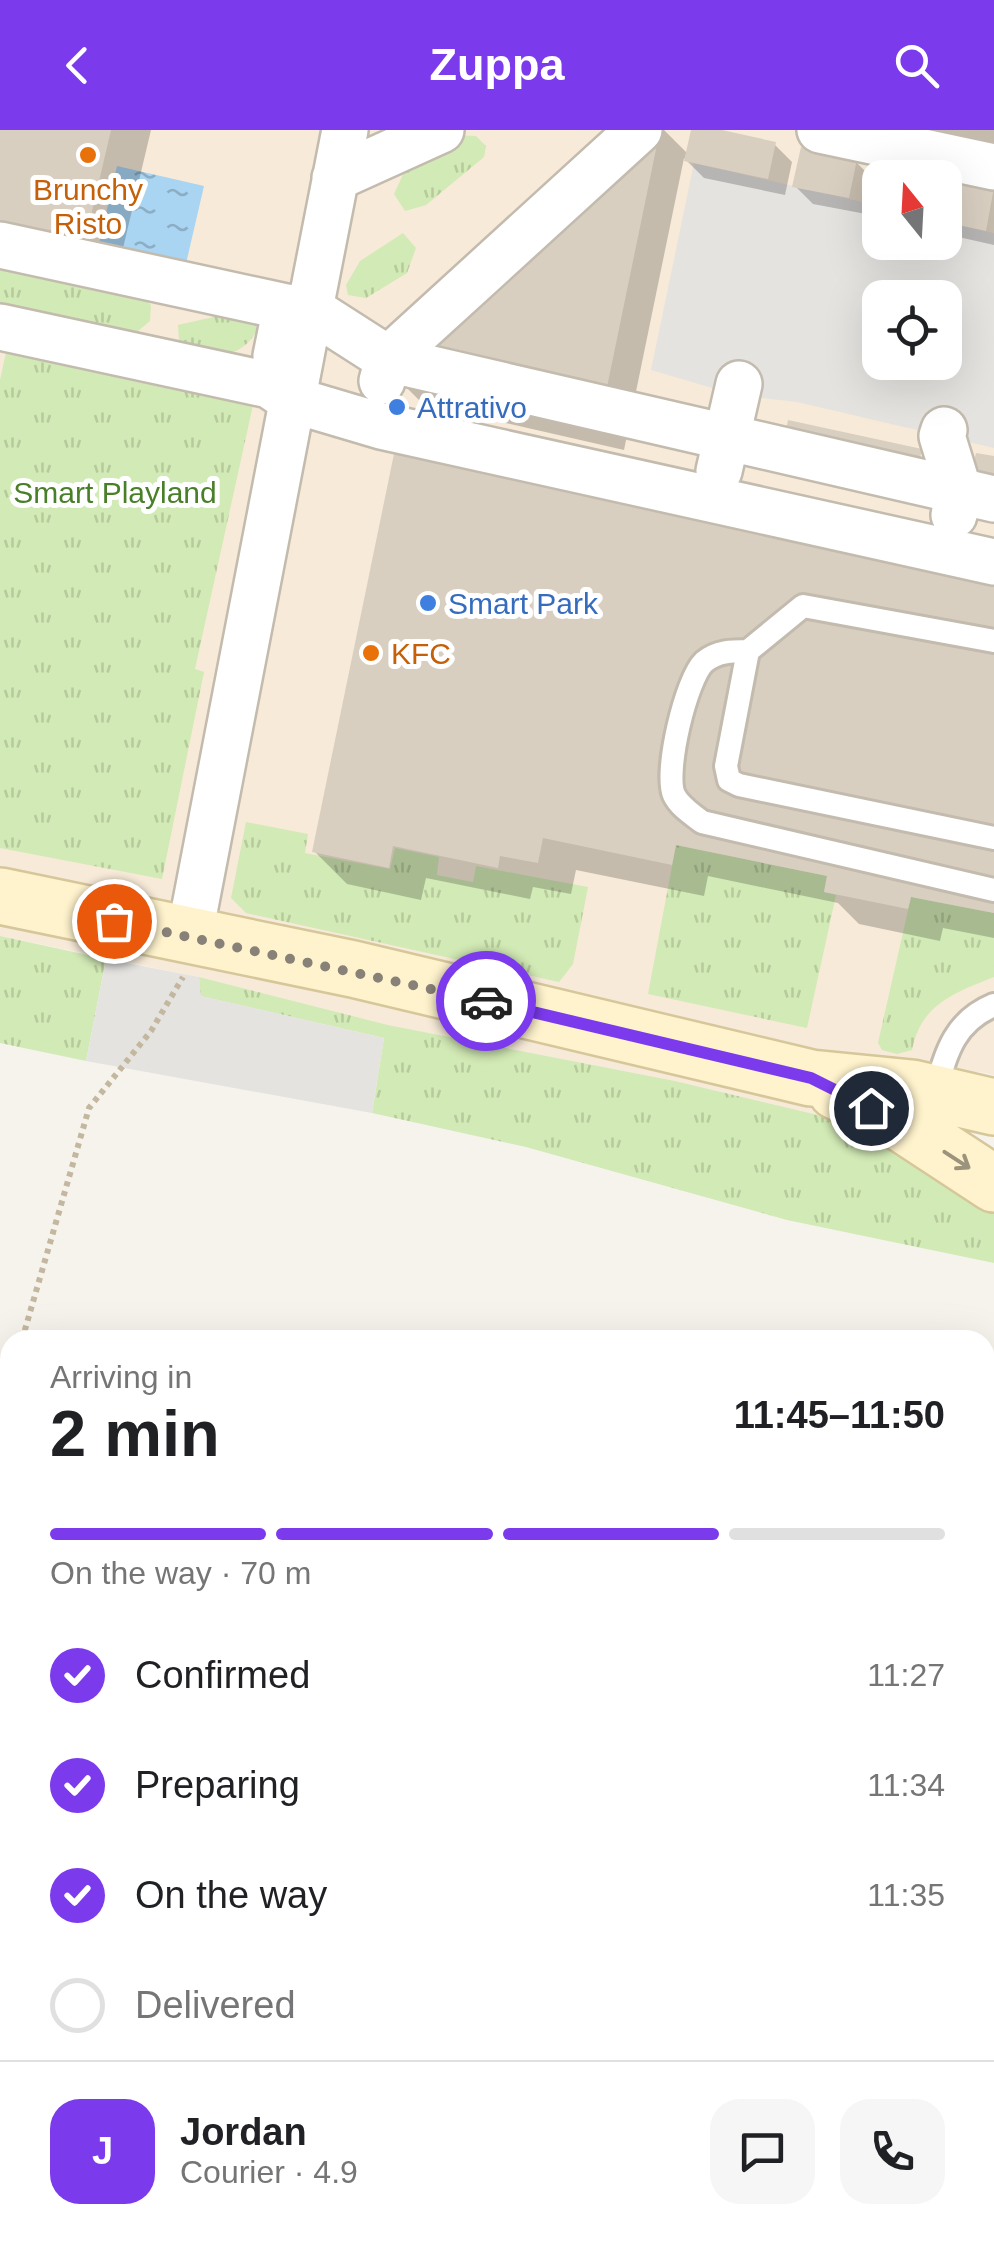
<!DOCTYPE html>
<html lang="en">
<head>
<meta charset="utf-8">
<style>
  body { margin:0; font-family:Helvetica,sans-serif; background:#f6f6f6; color:#202124; height:100vh; display:flex; flex-direction:column; font-size:38px; white-space:nowrap }
  * { box-sizing:border-box; margin:0 }
  p { font-size:32px; color:#757577 }
  .icon { flex:none; width:55px; height:55px; fill:none; stroke:currentColor; stroke-width:2; stroke-linecap:round; stroke-linejoin:round }
  .map { position:relative; flex:1; overflow:hidden }
  .details { position:absolute; left:0px; top:1200px; width:995px; height:932px; display:flex; flex-direction:column; background:#fff; border-radius:30px 30px 0 0; box-shadow:0 10px 40px #0002 }
  .details>* { flex:none }
  .needle { width:65px; rotate:342deg }
  .controls { position:absolute; left:862px; top:30px; display:grid; gap:20px }
  .controls a { display:grid; place-items:center; width:100px; height:100px; border-radius:20px; background:#fff; box-shadow:0 10px 40px #0002; font-size:50px }
  .pin { position:absolute; display:grid; place-items:center; width:85px; height:85px; color:#fff; margin:-42px; border:5px solid #fff; border-radius:50%; box-shadow:0 2px 10px #0007 }
  .courier { position:absolute; display:grid; place-items:center; width:100px; height:100px; margin:-50px; border:8px solid #7c3aed; border-radius:50%; background:#fff; color:#222; box-shadow:0 2px 12px #0007 }
  .summary em { font-style:normal; font-weight:700 }
  .summary div { display:flex; flex-direction:column-reverse }
  .summary { display:flex; align-items:center; justify-content:space-between; height:170px; padding:0 50px }
  h1 { font-size:65px; font-weight:700; line-height:75px }
  .bar { display:grid; grid-template-columns:repeat(4,1fr); gap:15px 10px; align-content:center; height:120px; padding:0 50px }
  .bar i { height:12px; border-radius:8px; background:#e0e0e0 }
  .bar .selected { background:#7c3aed }
  .bar p { grid-column:span 4 }
  .line { display:flex; align-items:center; gap:25px; padding:0 50px; border-top:2px solid #e0e0e0 }
  .line div { flex:1 }
  .round { display:grid; place-items:center; flex:none; width:105px; height:105px; border-radius:30px; background:#f6f6f6 }
  ol { padding:0 50px; list-style:none }
  li { display:flex; align-items:center; gap:30px; height:110px }
  li p { margin-inline-start:auto }
  li .icon { padding:10px; border-radius:50%; background:#7c3aed; color:#fff; stroke-width:4 }
  li:last-child { color:#757577 }
  li i { width:55px; height:55px; border:5px solid #e0e0e0; border-radius:50% }
  header { display:flex; justify-content:space-between; align-items:center; height:130px; padding:0 50px; background:#7c3aed; color:#fff; font-size:45px; font-weight:700 }
  .map>svg:first-child { display:block }
  .commercial { fill:#f7ead8; fill-rule:evenodd }
  .grass { fill:url(#grass-tufts) }
  .parking { fill:#e5e3e0; fill-rule:evenodd }
  .water { fill:url(#water-ripples) }
  .shadow { fill:#0003 }
  .building { fill:#d8cfc1 }
  .lines { fill:none; stroke-linecap:round; stroke-linejoin:round }
  .lane-casing { stroke:#c2bbae; stroke-width:28 }
  .street-casing { stroke:#c2bbae; stroke-width:50 }
  .secondary-casing { stroke:#d6c79b; stroke-width:60 }
  .path { stroke:#c4b79f; stroke-width:6; stroke-dasharray:5 5; stroke-linecap:butt }
  .lane { stroke:#fff; stroke-width:22 }
  .street { stroke:#fff; stroke-width:45 }
  .secondary { stroke:#fff3cd; stroke-width:55 }
  .oneway { stroke:#9c937c }
  .done { stroke:#878178; stroke-width:10; stroke-dasharray:0 18 }
  .route { stroke:#7c3aed; stroke-width:12 }
  .food-dot { fill:#e8710a; stroke:#fff; stroke-width:4 }
  .shop-dot { fill:#3f7fe0; stroke:#fff; stroke-width:4 }
  .labels { text-anchor:middle; dominant-baseline:central; stroke-width:10; stroke-linejoin:round; paint-order:stroke }
  .food-label { font-size:30px; fill:#c56008; stroke:#fff }
  .shop-label { font-size:30px; fill:#366cbe; stroke:#fff; text-anchor:start }
  .park-label { font-size:30px; fill:#4a7f2a; stroke:#fff }
</style>
</head>
<body>
<header><svg class="icon" aria-label="back" viewBox="0 0 24 24"><path d="M15 5l-7 7 7 7"/></svg>Zuppa<svg class="icon" aria-label="search" viewBox="0 0 24 24"><circle cx="10" cy="10" r="6"/><path d="M15 15l6 6"/></svg></header>
<div class="map">
<svg width="994" height="2131" viewBox="0 0 994 2131">
  <defs>
    <pattern id="grass-tufts" width="24" height="20" patternUnits="userSpaceOnUse" patternTransform="scale(2.5)"><rect width="24" height="20" fill="#d2eab5"/><path d="M3 7l-1-3M5 7V3M7 7l1-3M15 17l-1-3M17 17v-4M19 17l1-3" fill="none" stroke="#b6ca9c"/></pattern>
    <pattern id="water-ripples" width="26" height="14" patternUnits="userSpaceOnUse" patternTransform="scale(2.5)"><rect width="26" height="14" fill="#a9d4f2"/><path d="M2 4q2-2 4 0t4 0M15 11q2-2 4 0t4 0" fill="none" stroke="#8caec5"/></pattern>
  </defs>
  <rect width="100%" height="100%" fill="#f6f3ec"/>
  <path class="commercial" d="M0 0H994V945L980 942 818 985 675 951 388 895 199 847 0 806ZM880 48H945V112H880ZM880 168H945V232H880Z"/>
  <path class="grass" d="M456 5 476 6 486 16 484 27 426 75 405 81 394 64 406 38Z
    M403 103 416 118 407 143 366 168 348 165 346 155 360 131Z
    M0 123 141 165 151 175 150 191 132 206 0 192Z
    M231 183 253 190 257 199C243 231 203 231 179 210L178 195Z
    M7 218 253 275 195 539 204 542 162 749 0 718V250Z
    M246 692 308 704 305 723 390 739 395 718 439 727 437 745 473 752 476 736 588 757 573 834 559 852 246 783 231 768Z
    M676 715 827 746 824 762 836 765 807 898 648 864Z
    M911 767 994 783V847C954 863 921 874 912 920L897 924 882 920 878 913Z
    M0 806 106 829 86 931 0 913Z
    M199 847 388 895 675 951 818 985 863 1001 994 1080V1133L787 1090 526 1017 372 983 384 908 200 866Z"/>
  <path class="parking" d="M694 33 880 76V112H945V92L994 103V318L797 272 736 265 651 240ZM880 168H945V232H880Z
    M106 829 199 847 201 866 384 908 372 983 86 931Z"/>
  <path class="water" d="M117 36 204 56 185 138 98 118Z"/>
  <path class="shadow" d="M0 0H151L115 152Z
    M658 0H664L688 24 693 0H710L774 14 792 32 785 65 704 48 684 28 624 320 423 274 397 248Z
    M885 0H994V23Z
    M855 31 873 49 866 84 813 74 795 56Z
    M945 49 994 60V115L945 104Z
    M994 443V808L943 798 940 811 859 794 838 773 708 746 704 766 576 740 571 764 533 757 530 769 426 748 421 770 347 754 315 722Z"/>
  <path class="building" d="M0 0H111L83 120 0 101Z
    M660 0 599 296 394 249Z
    M691 0H722L776 12 768 49 684 31Z
    M801 17 857 29 849 68 792 57Z
    M945 47 994 57 986 101 945 92Z
    M788 290 922 319 916 347 782 318Z
    M395 319 994 440V783L911 767 908 779 824 762 827 746 676 715 672 735 543 708 538 733 500 726 498 738 393 716 389 738 312 722Z
    M976 323 994 326V362L968 356Z"/>
  <g class="lines">
    <g class="lane-casing">
      <path id="lane" d="M994 511 803 476 748 521 726 636 729 650 739 655 994 708
        M748 521C733 521 717 521 704 532 686 549 664 642 674 665 680 677 692 684 702 692L994 760
        M935 963C946 924 953 892 994 875"/>
    </g>
    <g class="street-casing">
      <path id="street" d="M820 0 994 37
        M335 48 441 0
        M0 115 286 177 276 226
        M286 177 310 179 345 0
        M0 197 269 255 290 269 381 296 994 432
        M382 251 388 229 639 0
        M944 300 942 306 959 361 954 385
        M719 341 739 254
        M189 808 310 179 388 229 994 369"/>
    </g>
    <g class="secondary-casing">
      <path id="secondary" d="M0 766 353 839 811 948 912 958 994 977
        M836 961 901 993 994 1054"/>
    </g>
    <path class="path" d="M22 1210 89 978 151 901 183 847
      M0 1291 10 1254
      M0 1898 10 1900
      M985 2092 994 2095"/>
    <use href="#lane" class="lane"/>
    <use href="#street" class="street"/>
    <use href="#secondary" class="secondary"/>
  </g>
  <defs><path id="oneway-shaft" d="M-6 0H5M1.5-3L5.5 0L1.5 3" fill="none" stroke-width="1.6" stroke-linecap="round" stroke-linejoin="round" transform="scale(2.5)"/></defs>
  <use class="oneway" href="#oneway-shaft" transform="translate(957 1030) rotate(33)"/>
  <g class="lines">
    <path class="done" d="M114 791 486 871"/>
    <path class="route" d="M486 871 811 948 871 978"/>
  </g>
  <g class="food-dot">
    <circle cx="88" cy="25" r="10"/>
    <circle cx="371" cy="523" r="10"/>
  </g>
  <g class="shop-dot">
    <circle cx="397" cy="277" r="10"/>
    <circle cx="428" cy="473" r="10"/>
  </g>
  <g class="labels">
    <g class="food-label">
      <text x="88" y="59">Brunchy<tspan x="88" dy="34">Risto</tspan></text>
      <text x="391" y="523" text-anchor="start">KFC</text>
    </g>
    <g class="shop-label">
      <text x="417" y="277">Attrativo</text>
      <text x="448" y="473">Smart Park</text>
    </g>
    <g class="park-label">
      <text x="115" y="362">Smart Playland</text>
    </g>
  </g>
</svg>
<div class="controls">
<a><svg class="needle" viewBox="-14 -14 28 28"><path d="M0-13l5 13h-10z" fill="#e53935"/><path d="M0 13l5-13h-10z" fill="#757577"/></svg></a>
<a><svg class="icon" aria-label="locate" viewBox="0 0 24 24"><circle cx="12" cy="12" r="6"/><path d="M12 2v4M12 18v4M2 12h4M18 12h4"/></svg></a>
</div>
<div class="pin" style="left:114px;top:791px;background:#ea580c"><svg class="icon" aria-label="bag" viewBox="0 0 24 24"><path d="M5 8h14l-1 12H6zM9 8a3 3 0 0 1 6 0"/></svg></div>
<div class="pin" style="left:871px;top:978px;background:#1f2937"><svg class="icon" aria-label="home" viewBox="0 0 24 24"><path d="M3 11l9-7 9 7M6 9v11h12V9"/></svg></div>
<div class="courier" style="left:486px;top:871px"><svg class="icon" aria-label="car" viewBox="0 0 24 24"><path d="M5 17H2v-5l4-1 3-4h7l3 4 3 1v5h-3M9 17h6M6 11h13"/><circle cx="7" cy="17" r="2"/><circle cx="17" cy="17" r="2"/></svg></div>
<section class="details">
<div class="summary"><div><h1>2 min</h1><p>Arriving in</p></div><em>11:45–11:50</em></div>
<div class="bar"><i class="selected"></i><i class="selected"></i><i class="selected"></i><i></i><p>On the way · 70 m</p></div>
<ol>
<li><svg class="icon" aria-label="check" viewBox="0 0 24 24"><path d="M5 12l5 5 9-10"/></svg>Confirmed<p>11:27</p></li>
<li><svg class="icon" aria-label="check" viewBox="0 0 24 24"><path d="M5 12l5 5 9-10"/></svg>Preparing<p>11:34</p></li>
<li><svg class="icon" aria-label="check" viewBox="0 0 24 24"><path d="M5 12l5 5 9-10"/></svg>On the way<p>11:35</p></li>
<li><i></i>Delivered</li>
</ol>
<div class="line" style="height:180px"><b class="round" style="background:#7c3aed;color:#fff">J</b><div><b>Jordan</b><p>Courier · 4.9</p></div><a class="round"><svg class="icon" aria-label="chat" viewBox="0 0 24 24"><path d="M4 5h16v11H9l-5 4z"/></svg></a><a class="round"><svg class="icon" aria-label="phone" viewBox="0 0 24 24"><path d="M5 4h4l2 5-3 2q2 4 5 5l2-3 5 2v4C11 20 4 13 5 4z"/></svg></a></div>
</section>
</div>
</body>
</html>
